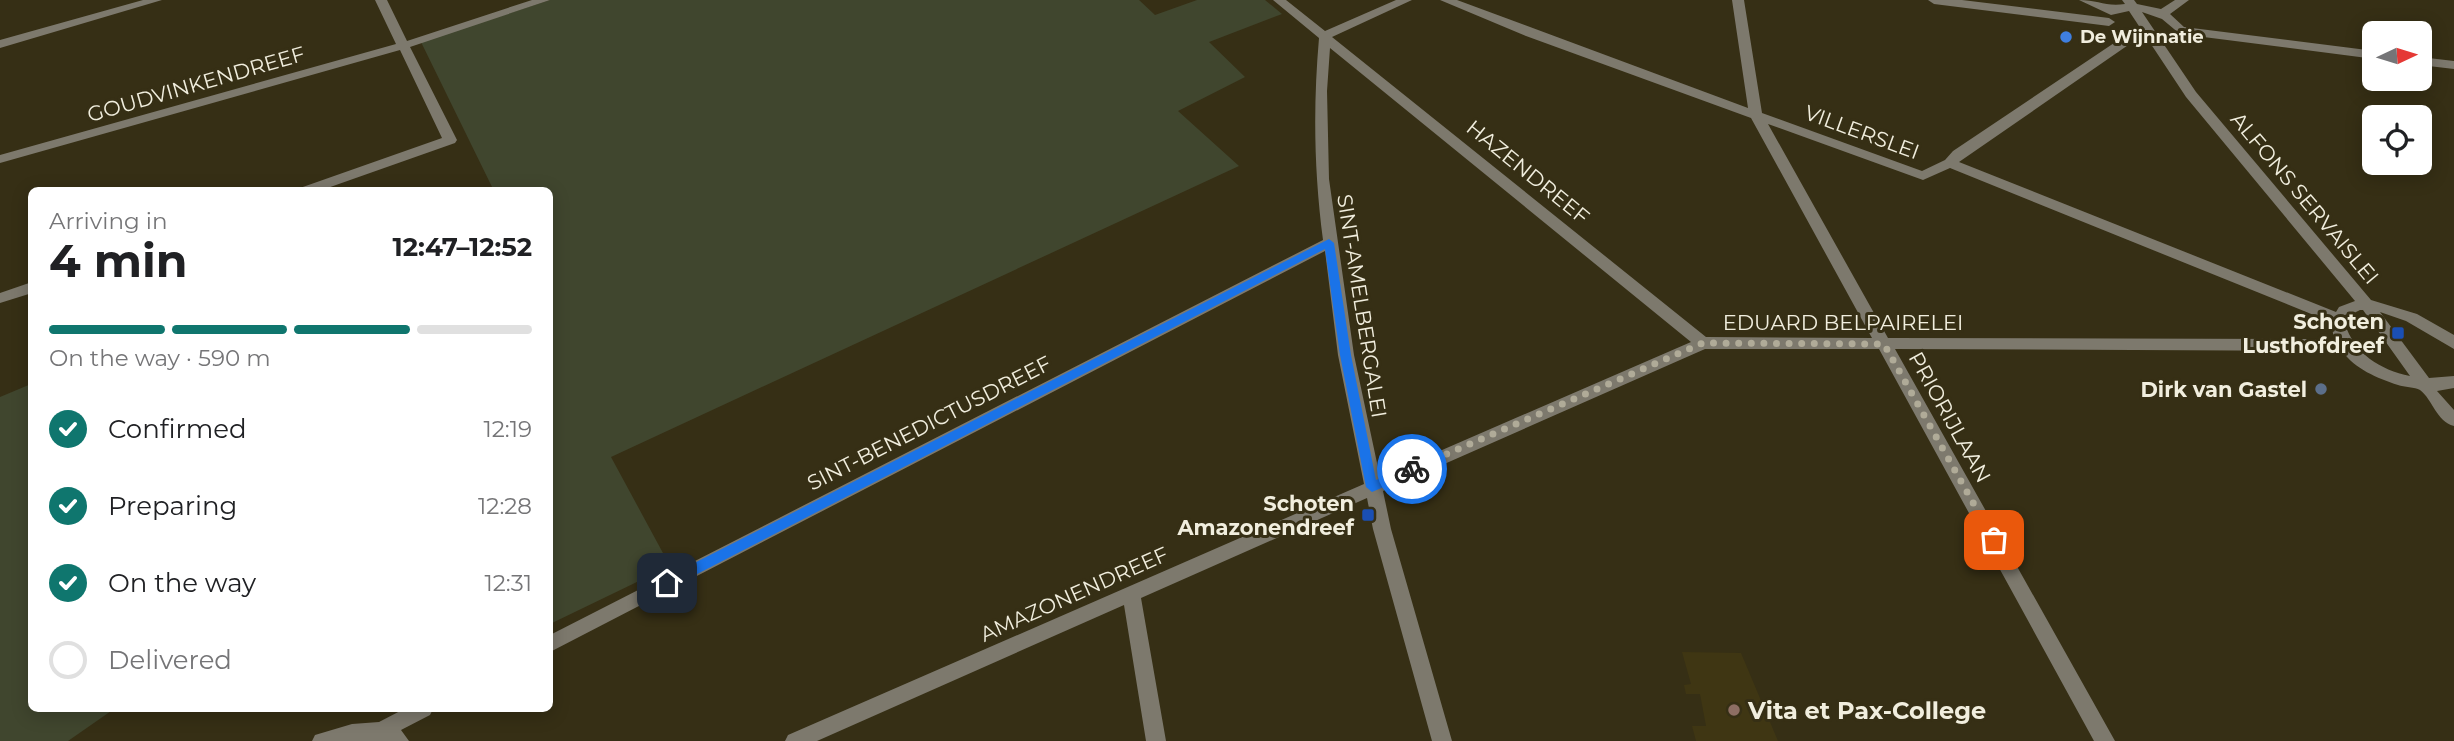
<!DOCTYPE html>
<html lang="en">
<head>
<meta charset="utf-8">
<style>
  body { margin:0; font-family:Montserrat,sans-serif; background:#f2f2f2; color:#202124; height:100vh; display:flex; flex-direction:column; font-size:26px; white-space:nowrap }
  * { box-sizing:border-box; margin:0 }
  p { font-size:23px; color:#757577 }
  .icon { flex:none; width:38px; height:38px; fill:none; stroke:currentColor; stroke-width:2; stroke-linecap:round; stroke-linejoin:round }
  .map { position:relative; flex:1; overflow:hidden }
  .panel { position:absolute; left:28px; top:187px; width:525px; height:525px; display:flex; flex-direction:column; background:#fff; border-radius:10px; box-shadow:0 4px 18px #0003 }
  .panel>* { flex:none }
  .needle { width:46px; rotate:86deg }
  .fabs { position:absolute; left:2362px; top:21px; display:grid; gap:14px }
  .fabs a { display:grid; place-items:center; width:70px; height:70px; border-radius:10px; background:#fff; box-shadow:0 4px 18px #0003; font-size:35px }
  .pin { position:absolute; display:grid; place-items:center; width:60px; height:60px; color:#fff; margin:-30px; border-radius:14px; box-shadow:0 4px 10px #0006 }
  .courier { position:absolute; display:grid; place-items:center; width:70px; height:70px; margin:-35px; border:5px solid #1a73e8; border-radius:50%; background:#fff; color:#222; box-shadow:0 2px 9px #0007 }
  .overview em { font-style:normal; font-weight:700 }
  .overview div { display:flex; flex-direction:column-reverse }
  .overview { display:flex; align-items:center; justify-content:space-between; height:119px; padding:0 21px }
  h1 { font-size:46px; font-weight:700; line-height:52px }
  .bar { display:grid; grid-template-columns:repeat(4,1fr); gap:10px 7px; align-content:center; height:84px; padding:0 21px }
  .bar i { height:9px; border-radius:5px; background:#e0e0e0 }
  .bar .active { background:#0f766e }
  .bar p { grid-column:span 4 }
  ol { padding:0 21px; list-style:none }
  li { display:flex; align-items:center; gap:21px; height:77px }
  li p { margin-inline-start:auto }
  li .icon { padding:7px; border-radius:50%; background:#0f766e; color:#fff; stroke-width:4 }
  li:last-child { color:#757577 }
  li i { width:38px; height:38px; border:4px solid #e0e0e0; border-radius:50% }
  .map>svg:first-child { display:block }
  .built { fill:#3f3613 }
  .green { fill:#40462e }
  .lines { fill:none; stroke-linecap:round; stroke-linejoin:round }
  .minor { fill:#7d796d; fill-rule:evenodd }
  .route { fill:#1a73e8 }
  .done { stroke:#b0ab98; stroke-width:7; stroke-dasharray:0 12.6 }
  .shop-dot { fill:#3f7fe0; stroke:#362f15; stroke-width:2.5 }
  .transit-dot { fill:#1a4fb4; stroke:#362f15; stroke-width:2.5 }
  .service-dot { fill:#5c6f8a; stroke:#362f15; stroke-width:2.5 }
  .education-dot { fill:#8d6e63; stroke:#362f15; stroke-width:2.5 }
  .labels { text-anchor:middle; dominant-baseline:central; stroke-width:6; stroke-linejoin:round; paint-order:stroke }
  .far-poi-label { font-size:18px; font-weight:bold; fill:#f1eede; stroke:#362f15; text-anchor:start }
  .street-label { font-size:21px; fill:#f1eede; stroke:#362f15 }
  .poi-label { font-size:21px; font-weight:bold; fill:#f1eede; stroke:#362f15; text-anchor:end }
  .near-poi-label { font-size:24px; font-weight:bold; fill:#f1eede; stroke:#362f15; text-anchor:start }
</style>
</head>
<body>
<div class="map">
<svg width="2454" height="741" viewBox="0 0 2454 741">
  <rect width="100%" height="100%" fill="#362f15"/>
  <path class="built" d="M1682 652 1741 653 1778 741H1696L1692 726H1706L1700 694H1686L1684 685 1691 684Z"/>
  <path class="green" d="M550 0H1139L1155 15 1197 0H1265L1282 14 1209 42 1245 77 1178 111 1239 166 611 457 670 566 550 624V191H494L421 42Z
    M31 384 32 709H114L68 741H0V397Z"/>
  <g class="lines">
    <path class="minor" d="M143 0H162L0 48V40Z
      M375 0H387L407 41 532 0H550L410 47 457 140 455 143 319 191H298L300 188 442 138 400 50 0 163V155L396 44Z
      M1273 0H1286L1325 31 1396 0H1412L1332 37 1706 337 1872 338 1751 118 1526 36 1440 0H1457L1748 108 1732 0H1744L1762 113 1922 171 1945 160 1953 151 2126 35H2134V41L1959 162 2336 312 2339 307 2355 301 2186 97 2129 11 2111 15 2079 0C2098 0 2106 7 2125 4L2122 0H2134L2137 4 2161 9 2175 0H2189L2170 14 2184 27 2375 51V59L2180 34 2162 19 2142 12 2196 92 2371 300 2417 314 2454 335V349L2406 321 2380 312 2429 378 2454 376V388L2437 391 2454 410V426C2436 421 2433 400 2420 390 2415 387 2404 387 2398 385 2377 378 2355 369 2342 351L1895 349 2115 741H2094L1879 349H1705L1383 491 1391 529 1452 741H1432L1373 529 1367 498 1141 598 1166 741H1146L1124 605 817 741H785L788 735 1364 484 1338 355 1325 251 550 652V635L1323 240C1314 171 1313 107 1319 38ZM1330 48 1691 342 1380 477 1354 355 1329 179 1327 91ZM1768 124 1923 180 1950 168 2331 322 2334 339 1888 338ZM2360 310H2363L2410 376C2380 370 2354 353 2345 324L2350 315Z
      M1928 0H1962L2109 18 2115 22 2109 26 1934 4Z
      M2420 57 2454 61V69L2420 65Z
      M32 282V293L0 303V293Z
      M404 709H433L430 715 401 730 409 741H312L315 735 352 724 379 722Z"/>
  </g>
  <path class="route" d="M1329 239 1334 243 1351 355 1376 480 1412 465 1416 466V473L1372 492 1366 487 1340 355 1325 249 672 587H663V579Z"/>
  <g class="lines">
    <path class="done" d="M1412 469 1703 343 1884 344 1994 540"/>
  </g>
  <circle class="shop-dot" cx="2066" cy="37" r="7"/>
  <g class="transit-dot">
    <rect x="2391" y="326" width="14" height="14" rx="3.5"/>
    <rect x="1361" y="508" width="14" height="14" rx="3.5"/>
  </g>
  <circle class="service-dot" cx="2321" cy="389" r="7"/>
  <circle class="education-dot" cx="1734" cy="710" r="7"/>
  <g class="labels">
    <g class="far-poi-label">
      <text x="2080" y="37">De Wijnnatie</text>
    </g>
    <g class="street-label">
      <text transform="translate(196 84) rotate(-16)">GOUDVINKENDREEF</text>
      <text transform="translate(1862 132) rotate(20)">VILLERSLEI</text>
      <text transform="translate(1528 172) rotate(39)">HAZENDREEF</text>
      <text transform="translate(2305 198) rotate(50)">ALFONS SERVAISLEI</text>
      <text transform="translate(1362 306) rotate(81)">SINT-AMELBERGALEI</text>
      <text x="1843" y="322">EDUARD BELPAIRELEI</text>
      <text transform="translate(1950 417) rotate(61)">PRIORIJLAAN</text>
      <text transform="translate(929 423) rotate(-27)">SINT-BENEDICTUSDREEF</text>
      <text transform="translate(1074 594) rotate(-24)">AMAZONENDREEF</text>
    </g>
    <g class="poi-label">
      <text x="2384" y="321">Schoten<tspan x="2384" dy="24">Lusthofdreef</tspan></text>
      <text x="2307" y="389">Dirk van Gastel</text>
      <text x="1354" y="503">Schoten<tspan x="1354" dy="24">Amazonendreef</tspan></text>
    </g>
    <g class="near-poi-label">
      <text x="1748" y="710">Vita et Pax-College</text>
    </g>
  </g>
</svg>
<div class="fabs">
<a><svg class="needle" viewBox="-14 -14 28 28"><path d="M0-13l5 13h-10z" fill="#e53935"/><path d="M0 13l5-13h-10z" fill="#757577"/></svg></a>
<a><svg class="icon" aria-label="locate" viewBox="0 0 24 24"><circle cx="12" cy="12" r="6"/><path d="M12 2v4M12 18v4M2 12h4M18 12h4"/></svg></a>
</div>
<div class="pin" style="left:1994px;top:540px;background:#ea580c"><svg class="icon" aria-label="bag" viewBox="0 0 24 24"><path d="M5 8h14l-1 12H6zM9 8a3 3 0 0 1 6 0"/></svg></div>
<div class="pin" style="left:667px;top:583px;background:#1f2937"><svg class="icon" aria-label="home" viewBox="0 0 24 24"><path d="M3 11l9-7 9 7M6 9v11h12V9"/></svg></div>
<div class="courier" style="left:1412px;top:469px"><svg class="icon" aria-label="bike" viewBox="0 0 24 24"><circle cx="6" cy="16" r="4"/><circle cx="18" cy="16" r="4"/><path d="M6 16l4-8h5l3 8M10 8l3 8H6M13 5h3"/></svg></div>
<section class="panel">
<div class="overview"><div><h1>4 min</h1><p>Arriving in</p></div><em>12:47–12:52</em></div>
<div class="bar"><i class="active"></i><i class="active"></i><i class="active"></i><i></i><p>On the way · 590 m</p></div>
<ol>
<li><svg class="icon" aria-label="check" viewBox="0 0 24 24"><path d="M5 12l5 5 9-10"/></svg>Confirmed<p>12:19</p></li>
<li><svg class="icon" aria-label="check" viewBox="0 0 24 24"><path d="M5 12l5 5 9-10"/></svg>Preparing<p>12:28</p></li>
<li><svg class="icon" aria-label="check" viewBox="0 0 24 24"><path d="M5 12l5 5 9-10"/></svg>On the way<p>12:31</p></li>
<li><i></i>Delivered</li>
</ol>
</section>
</div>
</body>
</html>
